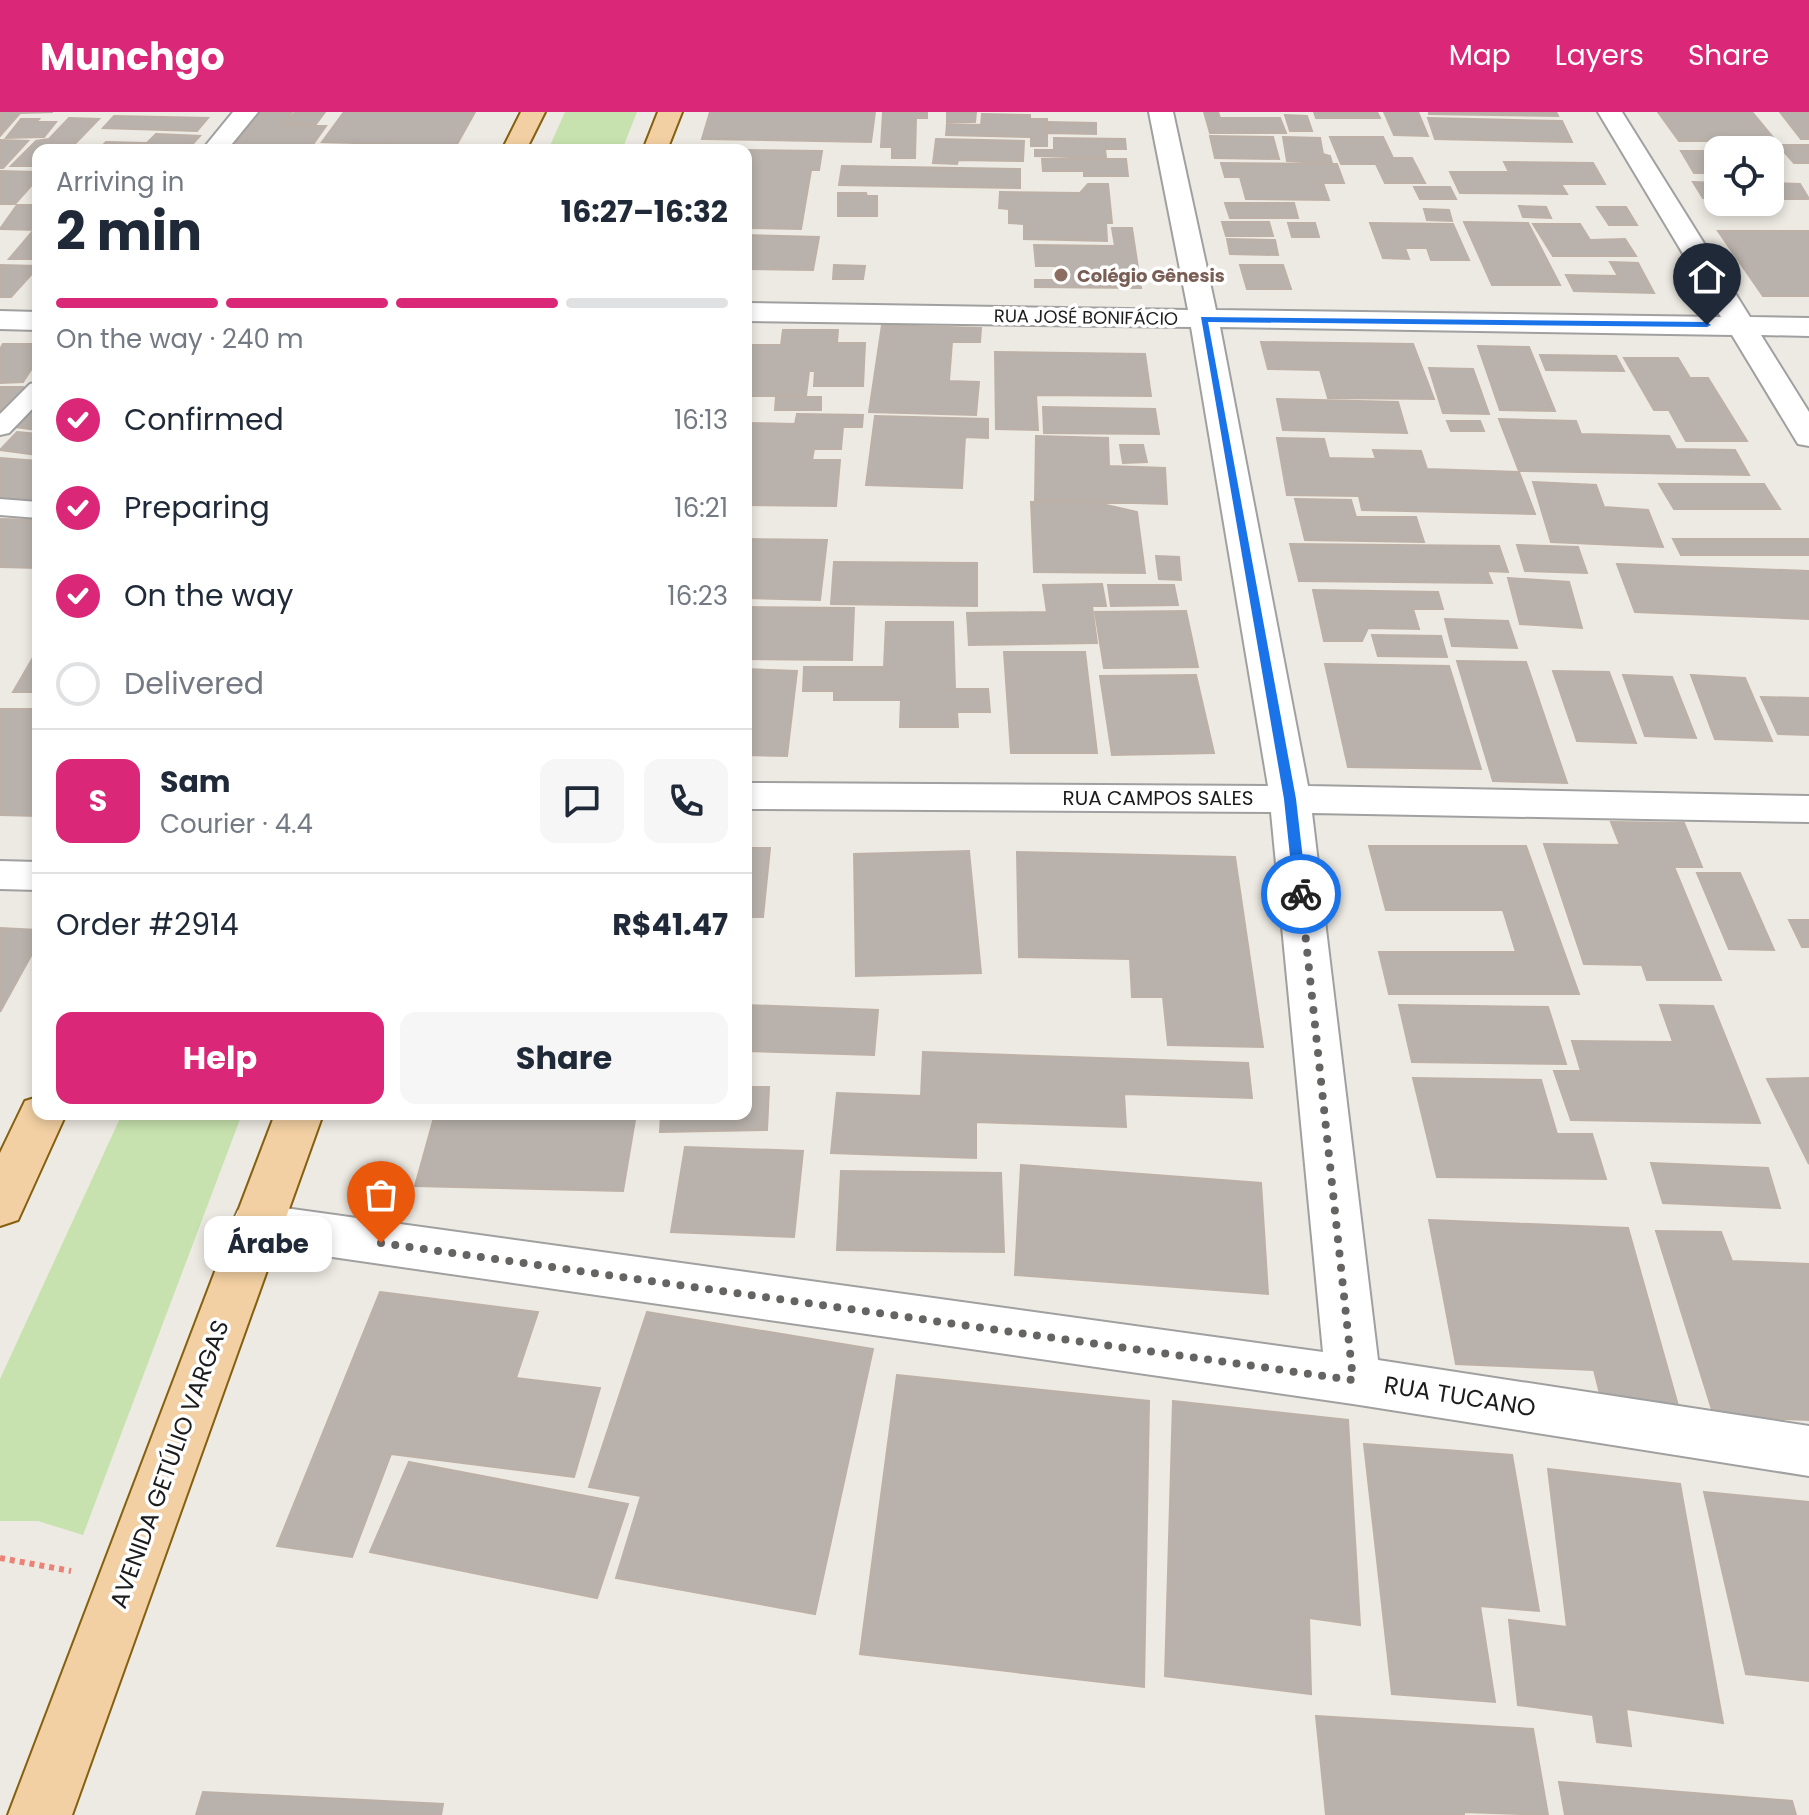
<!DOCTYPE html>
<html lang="en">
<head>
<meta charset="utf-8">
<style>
  body { margin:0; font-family:Poppins,sans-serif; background:#f6f6f7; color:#1f2937; height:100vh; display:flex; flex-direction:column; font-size:30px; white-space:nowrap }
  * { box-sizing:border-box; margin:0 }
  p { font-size:26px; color:#747a83 }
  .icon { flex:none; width:44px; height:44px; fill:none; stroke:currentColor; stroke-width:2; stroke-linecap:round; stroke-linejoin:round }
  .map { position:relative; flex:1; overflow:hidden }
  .drawer { position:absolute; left:32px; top:32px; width:720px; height:976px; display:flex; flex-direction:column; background:#fff; border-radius:16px; box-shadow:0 4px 12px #0003 }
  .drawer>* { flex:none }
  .fabs { position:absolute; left:1704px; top:24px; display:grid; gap:16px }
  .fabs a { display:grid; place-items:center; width:80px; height:80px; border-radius:16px; background:#fff; box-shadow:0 4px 12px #0003; font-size:40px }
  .pin { position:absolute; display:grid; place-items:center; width:68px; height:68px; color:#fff; margin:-82px -34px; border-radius:50% 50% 50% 0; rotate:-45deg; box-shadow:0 0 8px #0007 }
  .pin .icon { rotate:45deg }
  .courier { position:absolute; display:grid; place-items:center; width:80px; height:80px; margin:-40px; border:6px solid #1a73e8; border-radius:50%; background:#fff; color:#222; box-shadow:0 2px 10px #0007 }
  .bubble { position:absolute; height:56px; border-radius:16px; background:#fff; box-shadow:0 4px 12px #0003; font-size:26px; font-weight:700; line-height:56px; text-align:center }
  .summary em { font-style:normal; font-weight:700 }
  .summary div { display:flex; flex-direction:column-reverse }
  .summary { display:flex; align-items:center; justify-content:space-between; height:136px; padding:0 24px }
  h1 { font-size:52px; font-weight:700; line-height:60px }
  .bar { display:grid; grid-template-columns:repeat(4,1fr); gap:12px 8px; align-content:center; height:96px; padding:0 24px }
  .bar i { height:10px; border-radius:6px; background:#e0e1e3 }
  .bar .current { background:#db2777 }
  .bar p { grid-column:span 4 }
  .line { display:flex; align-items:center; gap:20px; padding:0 24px; border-top:2px solid #e0e1e3 }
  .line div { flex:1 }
  .round { display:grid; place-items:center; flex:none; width:84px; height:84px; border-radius:16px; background:#f6f6f7 }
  ol { padding:0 24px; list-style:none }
  li { display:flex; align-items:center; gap:24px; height:88px }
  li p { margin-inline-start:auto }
  li .icon { padding:8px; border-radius:50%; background:#db2777; color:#fff; stroke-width:4 }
  li:last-child { color:#747a83 }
  li i { width:44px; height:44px; border:4px solid #e0e1e3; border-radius:50% }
  .cta { display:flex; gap:16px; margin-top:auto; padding:16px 24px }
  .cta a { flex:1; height:92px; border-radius:16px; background:#db2777; color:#fff; font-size:32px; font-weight:700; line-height:92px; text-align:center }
  .cta a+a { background:#f6f6f7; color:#1f2937 }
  header { display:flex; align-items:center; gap:48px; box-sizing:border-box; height:112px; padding:0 40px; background:#db2777; color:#fff }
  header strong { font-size:38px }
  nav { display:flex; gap:44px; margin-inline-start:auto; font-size:28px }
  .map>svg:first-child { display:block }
  .grass { fill:#c7e2ae }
  .building { fill:#b9b2ac; stroke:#bdb1a7; stroke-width:2 }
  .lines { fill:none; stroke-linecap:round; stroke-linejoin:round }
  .service-casing { stroke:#a0a0a0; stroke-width:4 }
  .minor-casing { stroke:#a0a0a0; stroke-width:4 }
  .tertiary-casing { stroke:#a0a0a0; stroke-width:4 }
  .primary-casing { stroke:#865f0f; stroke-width:4 }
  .path { stroke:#eb8276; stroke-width:6; stroke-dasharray:5 5; stroke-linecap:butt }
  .service { fill:#fff; fill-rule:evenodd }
  .minor { fill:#fff; fill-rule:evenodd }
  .tertiary { fill:#fff; fill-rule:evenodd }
  .primary { fill:#f2d0a3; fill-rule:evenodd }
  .route { fill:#1a73e8 }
  .done { stroke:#656462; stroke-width:8; stroke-dasharray:0 14.4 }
  .education-dot { fill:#8d6e63; stroke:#fff; stroke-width:3 }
  .labels { text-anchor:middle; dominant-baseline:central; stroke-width:7; stroke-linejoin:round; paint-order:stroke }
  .far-education-label { font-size:18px; font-weight:bold; fill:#785e54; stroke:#fff; text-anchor:start }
  .far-street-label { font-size:18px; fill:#1c1c1c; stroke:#fff }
  .street-label { font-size:20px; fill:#1c1c1c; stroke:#fff }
  .near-street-label { font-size:24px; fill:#1c1c1c; stroke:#fff }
</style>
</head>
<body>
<header>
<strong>Munchgo</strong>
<nav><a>Map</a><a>Layers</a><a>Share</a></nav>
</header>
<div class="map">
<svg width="1809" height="1703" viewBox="0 0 1809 1703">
  <rect width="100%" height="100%" fill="#edeae3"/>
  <path class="grass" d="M565 0H637L622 38H548Z
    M122 1002H242L83 1423 38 1409H0V1267Z"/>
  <path class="building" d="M0 0H53L20 1 0 24Z
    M259 0H292L283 13 326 14 309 38H229Z
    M295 0H325L316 12 286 11Z
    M344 0H475L456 34 322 30Z
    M710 0H875L871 30 702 27Z
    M883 0H927V6H916L915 46H892V35H881Z
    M947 0H976L975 10H947Z
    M1204 0H1218L1220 6H1280L1286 21H1210Z
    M1314 0H1377L1380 6H1316Z
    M1384 0H1418L1428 24 1394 23Z
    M1429 0H1556L1558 4 1429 2Z
    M1658 0H1752L1776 29H1679Z
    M1780 0H1809V27H1801Z
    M982 2 1030 3V7H1047V34H1031V25L946 23 947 12 981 13Z
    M1285 3 1307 4 1312 19H1290Z
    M114 4 208 6 197 19 103 16Z
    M69 6 99 7 69 38H38V54H11L36 29 49 27Z
    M1428 6 1562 9 1572 30 1435 27Z
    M21 7H39L36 10H56L44 25 6 26Z
    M1048 10 1096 11V22L1048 21Z
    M156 22 200 24 187 38H98L106 30 147 31Z
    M1210 24 1273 25 1279 47 1215 46Z
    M1283 25 1320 26 1323 42 1330 44 1332 51 1287 49Z
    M1330 25H1383L1393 46H1412L1425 71H1385L1376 52H1341Z
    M1054 26 1125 27 1126 37H1105L1106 46 1035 44V38H1054Z
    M936 27 1024 29 1023 49 958 48 957 52 933 51Z
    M0 28 28 29 3 56H0Z
    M1778 33H1809V51H1794Z
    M746 38 822 39 819 58H811L801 117 746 116Z
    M1681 39H1718V61H1694Z
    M1042 47H1126L1128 64H1084V59H1043Z
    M1504 50 1593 51 1605 72H1561L1567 82 1460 81 1450 60H1509Z
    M1221 51 1337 52 1344 71H1323L1329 88 1246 87 1240 65H1225Z
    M842 54 1020 57V76L839 73Z
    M0 59 38 60V66L15 92H0Z
    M1693 70 1718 71V86H1703Z
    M1770 71 1800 72 1809 87H1770Z
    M1088 72H1108L1112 111H1106L1107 129 1024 127V112L1009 111V97L999 96 1000 80 1080 81Z
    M1414 75H1450L1456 87H1420Z
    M838 81H866L867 84H877V104H838Z
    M1225 91H1294L1298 106H1230Z
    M17 93H38V118L0 117Z
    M1519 94 1546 95 1551 106 1523 105Z
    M1597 95H1626L1637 113H1609Z
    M1424 97 1449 98 1452 109 1427 108Z
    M1222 110H1269L1273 124H1226Z
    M1464 110 1528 111 1560 173H1492Z
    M1288 111H1315L1319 125H1292Z
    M1370 111 1453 112 1469 148H1431L1427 136H1405L1409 147 1383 146Z
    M1533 112H1580L1590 128 1625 127 1636 144H1553Z
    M1112 116H1132L1141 176 1035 175V168H1057L1056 154H1036L1034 133 1115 134Z
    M1718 119H1809V184H1763Z
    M32 120H38V147H9Z
    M746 123 819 125 813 158 746 157Z
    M1227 127 1275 128 1278 143 1230 142Z
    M1610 150 1638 151 1654 181 1574 179 1566 163 1618 164Z
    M0 153 38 154V155L11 185H0Z
    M834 153 865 154 863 167H833Z
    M1240 153H1283L1291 177H1247Z
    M882 213 981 216 980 230H952L949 269 979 270 976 303 869 300Z
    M783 218H838L837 231H865L863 274H814L815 259H809L806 284H746V233H781Z
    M1261 230 1413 232 1434 287 1328 286 1320 258 1268 257Z
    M3 232H38V247L23 270 0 271V237Z
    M1478 234 1529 235 1555 299 1500 298Z
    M995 240 1145 242 1151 284 1036 283 1038 318 996 317Z
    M1540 243 1616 244 1624 259 1546 258Z
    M1624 246H1678L1690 266H1708L1747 329H1686L1669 298H1654Z
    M1429 256 1473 257 1489 302 1443 301Z
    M0 275H23L8 300H0Z
    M776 285H821V298H775Z
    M1277 287 1398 290 1407 321 1283 318Z
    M38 295V318L15 315Z
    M1043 295 1155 297 1159 322 1044 321Z
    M797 302 863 303 862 315H843L841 337H814L812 348H840L836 394 746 393V311L795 312Z
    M875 304 988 307V326L965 325 962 376 866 373Z
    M1499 307 1576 309 1581 322 1669 324 1676 337 1735 338 1749 363 1519 359Z
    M1447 309H1480L1484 319H1451Z
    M17 320 38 322V343L0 338Z
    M1036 324 1108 326 1109 354 1165 356 1167 392 1035 388Z
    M1277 326 1324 327 1329 346 1376 347 1373 338 1421 339 1427 357 1519 360 1535 402 1362 398 1359 384 1287 383Z
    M1120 333H1143L1147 350 1123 351Z
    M0 346 38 349V391L0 388Z
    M1533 370 1596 373 1604 395 1648 398 1663 435 1551 430Z
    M1659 372H1764L1780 397H1674Z
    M1295 387 1351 388 1356 405H1416L1424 430 1305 428Z
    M1031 390H1093L1137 400 1145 461 1034 460Z
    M0 407 38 408V456L0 455Z
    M746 427 827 428 820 488 746 486Z
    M1673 427H1809V443H1681Z
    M1290 432 1499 434 1508 460 1487 459 1492 471 1299 469Z
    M1517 433 1578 435 1587 461 1525 459Z
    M1156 444 1179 445 1181 468 1159 467Z
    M834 450 977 451V494L831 492Z
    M1617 452 1809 459V507L1635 500Z
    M1508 466 1569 470 1582 516 1520 512Z
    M1102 472 1106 494H1092L1097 531 969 533 967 501 1047 500 1043 473Z
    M1108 473H1174L1178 493 1111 494Z
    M1313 478 1438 480 1443 497H1413L1419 517 1368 516 1362 529H1324Z
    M746 495 854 496 852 548 746 547Z
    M1186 499 1198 555 1104 556 1095 500Z
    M1445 507 1508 509 1517 536 1452 534Z
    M886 510H953L955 577H988L990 600H957L958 615H900L901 588H834V579H803L804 555H884Z
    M1372 523 1441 524 1447 545 1378 544Z
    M38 537V580H13Z
    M1004 540H1085L1097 641H1011Z
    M1457 549 1526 550 1567 671 1493 669Z
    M1325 552 1449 554 1481 657 1348 655Z
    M746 557 797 559 787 644 746 643Z
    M1553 559 1609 560 1636 631 1577 629Z
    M1196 563 1214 641 1112 643 1100 564Z
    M1623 563 1672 565 1696 626 1645 624Z
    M1691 563 1745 566 1772 629 1715 627Z
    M1761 585 1809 586V623L1778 622Z
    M0 597H38V704L0 703Z
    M1611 710 1684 711 1702 755H1674L1721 868H1647L1642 853 1584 852 1544 732 1620 733Z
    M1369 734H1526L1579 882H1389L1379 840H1516L1503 798H1386Z
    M746 736H770L763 805H746Z
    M969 739 981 861 856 864 854 742Z
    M1017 740 1235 745 1263 935 1168 933 1163 885H1132L1130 847 1019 845Z
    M1697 761H1740L1774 838 1729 837Z
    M1789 808H1809V835H1802Z
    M0 816 38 818V831L0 900Z
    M746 893 878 898 874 943 746 939Z
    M1399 893 1548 895 1566 952 1412 950Z
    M1660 893 1713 894 1760 1011 1571 1008 1554 959H1581L1572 929 1673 930Z
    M923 940 1248 951 1252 986 1124 982 1126 1015 976 1010V1046L831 1041 837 981 921 984Z
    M1413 966 1541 968 1557 1022H1592L1606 1067 1437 1065Z
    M1809 966V1052L1767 967Z
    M746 975H769L767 1018 660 1020 661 1002H746Z
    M435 1002H636L623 1079 415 1074Z
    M685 1035 803 1039 794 1125 671 1120Z
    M1651 1051 1768 1056 1780 1096 1663 1091Z
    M1021 1053 1261 1071 1268 1182 1015 1163Z
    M841 1059 1001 1061 1004 1140 837 1138Z
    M1429 1108 1628 1116 1679 1297 1603 1294 1594 1258 1456 1252Z
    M1656 1119 1721 1120 1732 1149 1809 1152V1308L1714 1304Z
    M380 1180 538 1200 516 1266 600 1276 574 1365 391 1342 352 1445 277 1434Z
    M647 1200 873 1237 815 1502 616 1466 641 1384 589 1375Z
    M897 1263 1149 1289 1144 1575 860 1542Z
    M1173 1289 1348 1308 1360 1513 1309 1506 1311 1582 1165 1564Z
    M1364 1332 1512 1343 1539 1499 1480 1494 1495 1590 1392 1582Z
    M409 1350 628 1392 597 1486 370 1440Z
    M1548 1357 1680 1372 1723 1611 1626 1597 1631 1634 1597 1630 1593 1603 1518 1593 1509 1508 1567 1515Z
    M1704 1380 1809 1390V1569L1746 1562Z
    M1316 1604 1533 1617 1548 1703 1464 1700V1703H1326Z
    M1559 1670 1792 1689 1796 1703H1565Z
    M203 1680 443 1692 441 1703H196Z"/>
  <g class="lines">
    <g class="service-casing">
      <path id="service" d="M38 270V291L9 321 0 323V302L30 272Z
        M0 387 38 390V406L0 403Z"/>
    </g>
    <g class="minor-casing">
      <path id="minor" d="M233 0H258L227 38H202Z
        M1149 0H1173L1216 198 1721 205 1598 0H1622L1750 205 1809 206V224L1761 223 1809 300V334L1798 332 1732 223 1220 215 1308 674 1809 684V710L1312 701 1378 1248 1809 1314V1364L1353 1292 256 1134 238 1128 231 1113 238 1098 256 1092 1323 1240 1271 700 746 697V671L1268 674 1191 215 746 209V191L1188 198Z
        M0 199 38 200V218L0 217Z"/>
    </g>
    <g class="tertiary-casing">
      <path id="tertiary" d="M0 749 38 750V778L0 777Z"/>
    </g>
    <g class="primary-casing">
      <path id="primary" d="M521 0H545L526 38H502Z
        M658 0H682L667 38H643Z
        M38 985V1002H66L18 1108 0 1114V1041L25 989Z
        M275 1002H323L72 1703H8Z"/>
    </g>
    <path class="path" d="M0 1446 71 1459"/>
    <use href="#service" class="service"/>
    <use href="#minor" class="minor"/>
    <use href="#tertiary" class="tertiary"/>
    <use href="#primary" class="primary"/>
  </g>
  <path class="route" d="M1201 205 1707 210 1711 213 1707 215 1208 210 1296 687 1307 782 1301 786 1294 782 1284 687Z"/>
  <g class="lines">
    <path class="done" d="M381 1131 1353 1268 1301 782"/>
  </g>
  <circle class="education-dot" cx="1061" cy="163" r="8"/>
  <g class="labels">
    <g class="far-education-label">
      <text x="1077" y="163">Colégio Gênesis</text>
    </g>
    <g class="far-street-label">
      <text transform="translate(1086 205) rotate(1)">RUA JOSÉ BONIFÁCIO</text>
    </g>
    <g class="street-label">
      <text x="1158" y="686">RUA CAMPOS SALES</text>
    </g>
    <g class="near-street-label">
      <text transform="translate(1460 1284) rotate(9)">RUA TUCANO</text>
      <text transform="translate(169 1352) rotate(-70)">AVENIDA GETÚLIO VARGAS</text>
    </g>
  </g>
</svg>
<div class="fabs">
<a><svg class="icon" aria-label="locate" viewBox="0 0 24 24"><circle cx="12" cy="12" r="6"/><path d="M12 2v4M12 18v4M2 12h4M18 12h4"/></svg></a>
</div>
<div class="pin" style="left:381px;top:1131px;background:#ea580c"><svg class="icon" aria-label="bag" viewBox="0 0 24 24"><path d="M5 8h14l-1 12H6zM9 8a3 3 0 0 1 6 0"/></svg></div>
<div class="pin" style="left:1707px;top:213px;background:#1f2937"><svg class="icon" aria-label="home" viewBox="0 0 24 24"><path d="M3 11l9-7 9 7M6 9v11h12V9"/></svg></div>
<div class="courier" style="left:1301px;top:782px"><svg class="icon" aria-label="bike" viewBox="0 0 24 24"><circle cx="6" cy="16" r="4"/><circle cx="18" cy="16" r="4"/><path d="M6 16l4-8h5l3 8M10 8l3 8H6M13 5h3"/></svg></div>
<div class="bubble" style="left:204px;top:1104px;width:128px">Árabe</div>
<section class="drawer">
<div class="summary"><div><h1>2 min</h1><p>Arriving in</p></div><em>16:27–16:32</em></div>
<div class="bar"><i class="current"></i><i class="current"></i><i class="current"></i><i></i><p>On the way · 240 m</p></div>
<ol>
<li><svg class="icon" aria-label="check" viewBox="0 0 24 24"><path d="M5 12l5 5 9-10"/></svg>Confirmed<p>16:13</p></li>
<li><svg class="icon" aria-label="check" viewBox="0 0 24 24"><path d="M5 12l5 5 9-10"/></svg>Preparing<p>16:21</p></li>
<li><svg class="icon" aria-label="check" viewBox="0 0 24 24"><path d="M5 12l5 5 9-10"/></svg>On the way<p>16:23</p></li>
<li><i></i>Delivered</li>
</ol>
<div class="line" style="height:144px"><b class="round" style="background:#db2777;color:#fff">S</b><div><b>Sam</b><p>Courier · 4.4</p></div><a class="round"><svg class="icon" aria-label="chat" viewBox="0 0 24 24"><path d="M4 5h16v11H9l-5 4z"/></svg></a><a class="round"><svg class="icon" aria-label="phone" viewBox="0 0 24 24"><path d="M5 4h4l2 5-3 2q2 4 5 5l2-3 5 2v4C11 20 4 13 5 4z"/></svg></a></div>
<div class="line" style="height:104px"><div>Order #2914</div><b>R$41.47</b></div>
<div class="cta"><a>Help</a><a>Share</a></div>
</section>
</div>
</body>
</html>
